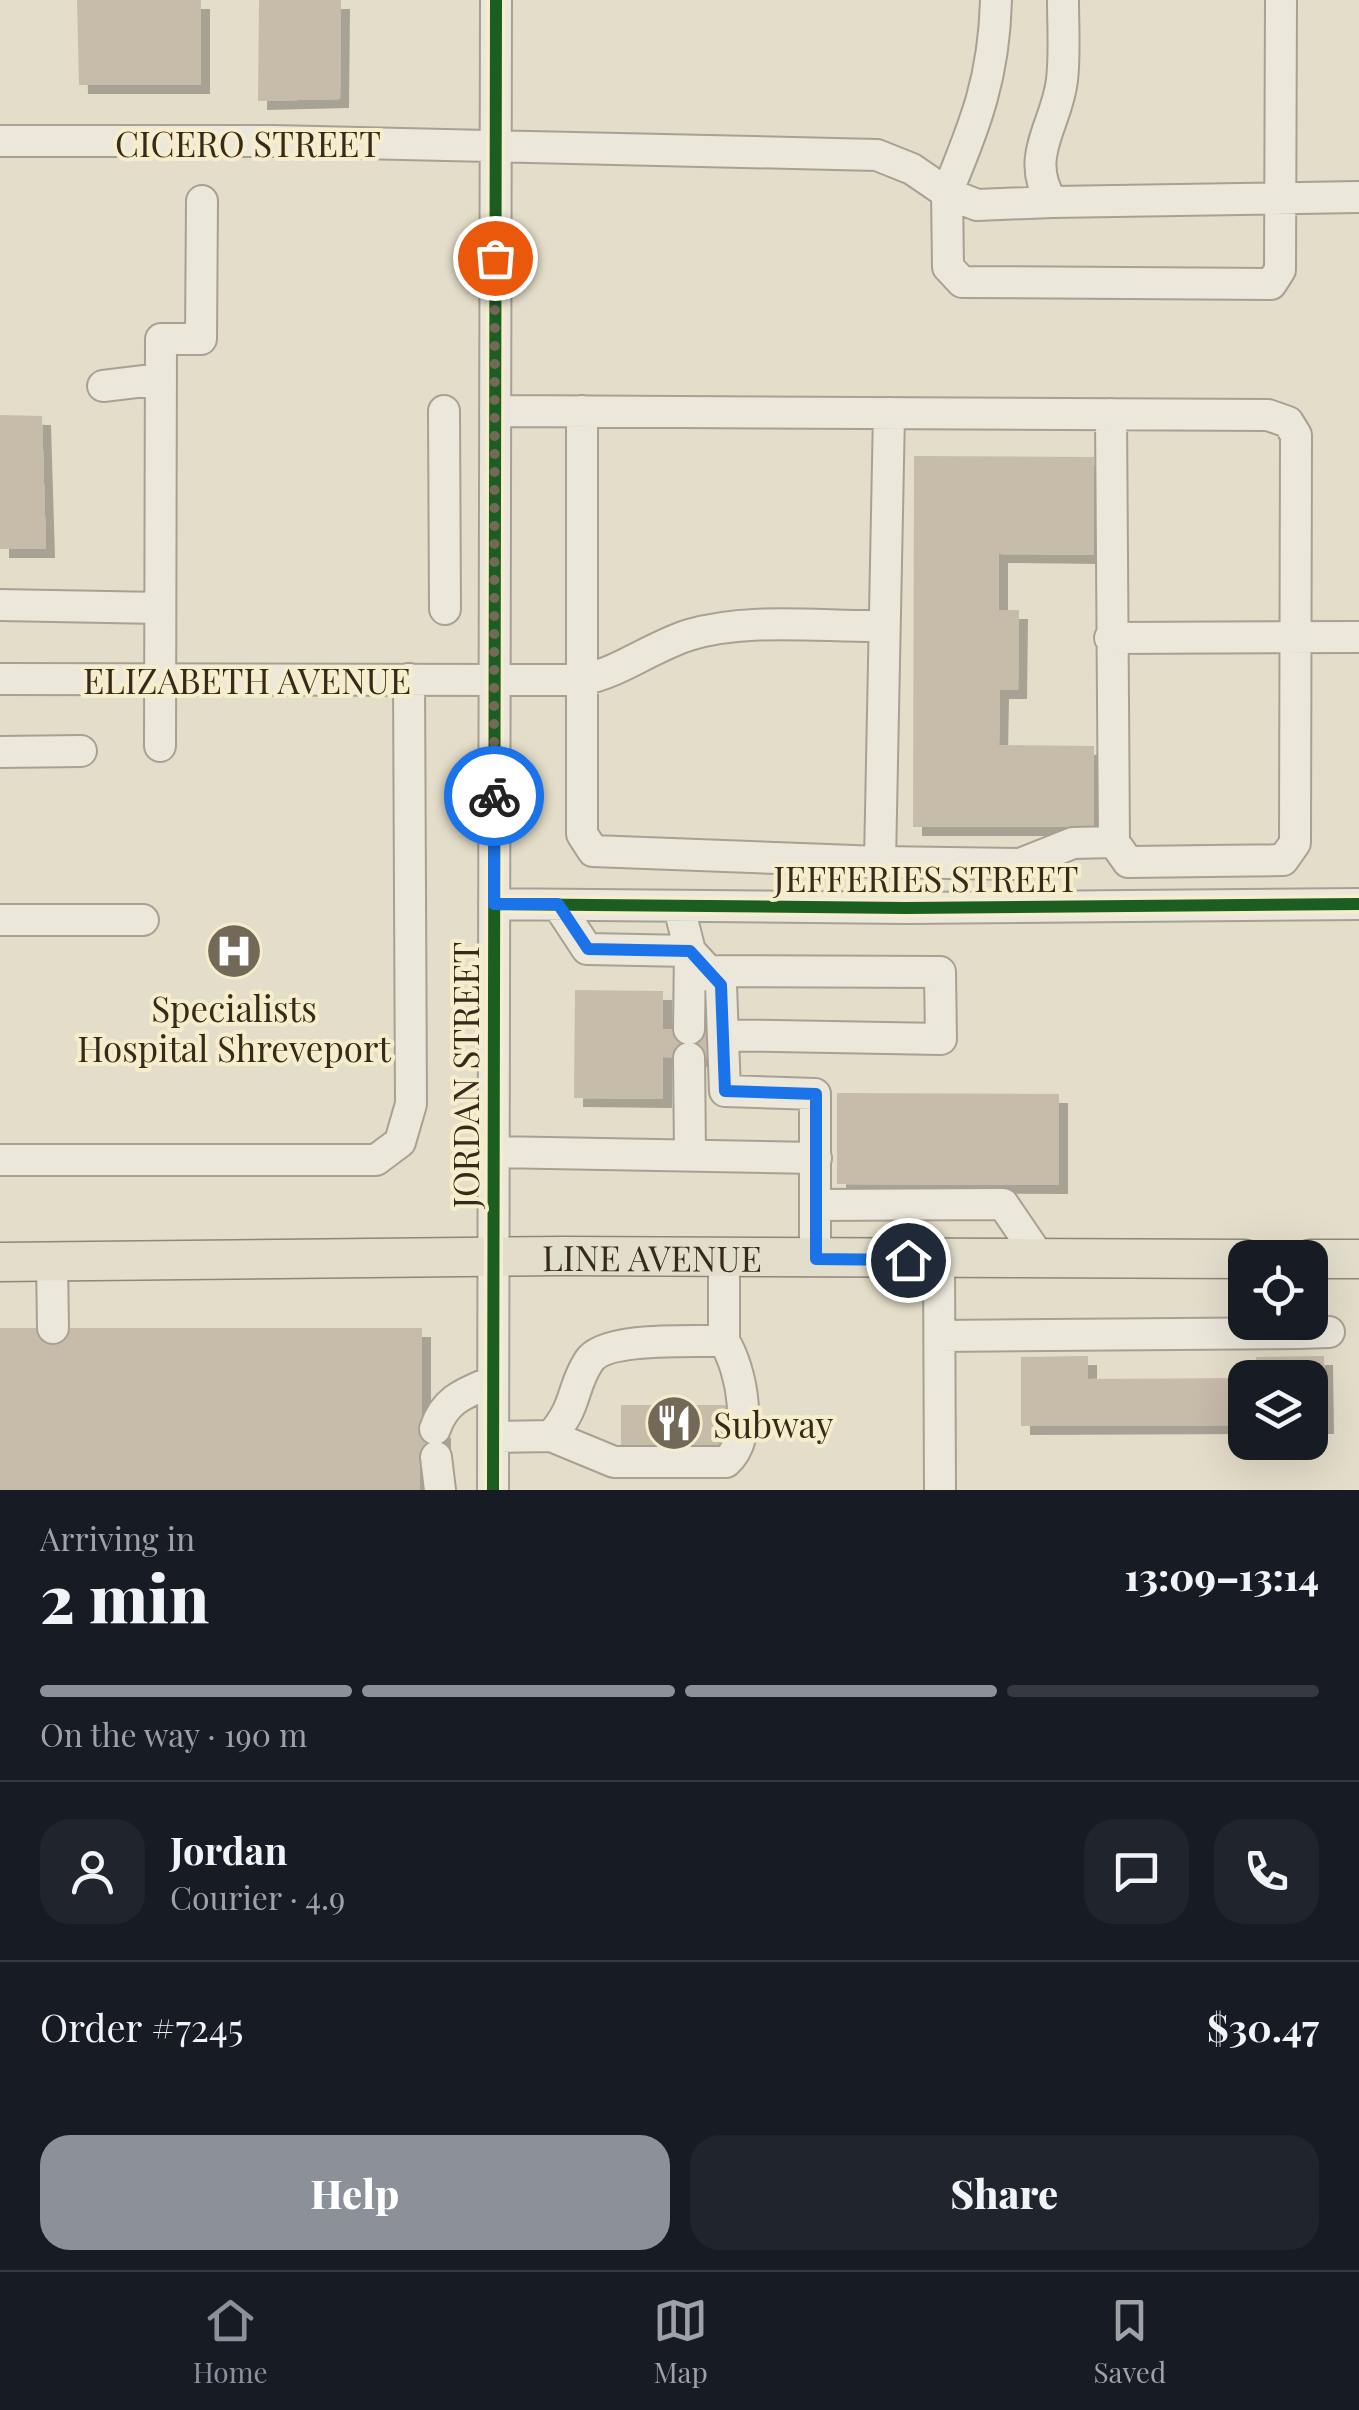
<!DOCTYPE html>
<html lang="en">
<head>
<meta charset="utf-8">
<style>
  body { margin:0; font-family:"Playfair Display",serif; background:#20242c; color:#f1f3f6; height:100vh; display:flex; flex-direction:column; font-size:38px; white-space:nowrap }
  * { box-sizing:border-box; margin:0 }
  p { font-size:32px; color:#9ea1a6 }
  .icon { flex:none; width:55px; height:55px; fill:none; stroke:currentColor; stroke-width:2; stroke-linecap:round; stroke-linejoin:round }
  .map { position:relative; height:1490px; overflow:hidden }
  .drawer { display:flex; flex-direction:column; background:#171b24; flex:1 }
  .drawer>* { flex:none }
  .fabs { position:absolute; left:1228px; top:1240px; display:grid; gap:20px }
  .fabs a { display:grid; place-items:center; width:100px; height:100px; border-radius:20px; background:#171b24; box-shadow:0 10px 40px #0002; font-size:50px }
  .pin { position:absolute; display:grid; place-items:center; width:85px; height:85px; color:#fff; margin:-42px; border:5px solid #fff; border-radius:50%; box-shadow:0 2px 10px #0007 }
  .courier { position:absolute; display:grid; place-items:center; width:100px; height:100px; margin:-50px; border:8px solid #1a73e8; border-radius:50%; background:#fff; color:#222; box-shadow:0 2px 12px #0007 }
  .overview em { font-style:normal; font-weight:800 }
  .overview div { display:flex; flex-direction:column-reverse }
  .overview { display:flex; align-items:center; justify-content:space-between; height:170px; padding:0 40px }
  h1 { font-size:65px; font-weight:800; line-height:75px }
  .bar { display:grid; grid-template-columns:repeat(4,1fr); gap:15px 10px; align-content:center; height:120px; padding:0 40px }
  .bar i { height:12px; border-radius:8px; background:#363941 }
  .bar .selected { background:#8c9099 }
  .bar p { grid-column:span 4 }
  .line { display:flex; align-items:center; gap:25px; padding:0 40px; border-top:2px solid #363941 }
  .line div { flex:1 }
  .round { display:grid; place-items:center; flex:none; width:105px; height:105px; border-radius:30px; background:#20242c }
  .primary-button { display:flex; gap:20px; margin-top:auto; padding:20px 40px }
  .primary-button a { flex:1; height:115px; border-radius:30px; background:#8c9099; color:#fff; font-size:40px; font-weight:800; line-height:115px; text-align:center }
  .primary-button a+a { background:#20242c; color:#f1f3f6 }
  .tabs { display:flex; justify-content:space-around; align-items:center; height:140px; border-top:2px solid #363941; background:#171b24; font-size:28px; color:#9ea1a6 }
  .tabs a { display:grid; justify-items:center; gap:5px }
  .tabs .selected { color:#8c9099 }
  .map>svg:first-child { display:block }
  .building { fill:#c7bbaa; filter:url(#shadow) }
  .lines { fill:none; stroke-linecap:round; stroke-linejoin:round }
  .minor-casing { stroke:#a8a193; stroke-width:34 }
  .major-casing { stroke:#8e877a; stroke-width:41 }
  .minor { stroke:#ece7db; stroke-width:30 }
  .major { stroke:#e3decc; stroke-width:38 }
  .cycleway-casing { stroke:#f6edcd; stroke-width:19 }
  .cycleway { stroke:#1b5e20; stroke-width:12 }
  .done { stroke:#736958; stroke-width:10; stroke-dasharray:0 18 }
  .route { stroke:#1a73e8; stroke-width:12 }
  .labels { text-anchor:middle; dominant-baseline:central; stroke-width:8; stroke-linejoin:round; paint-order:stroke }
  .street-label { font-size:35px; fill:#362a1b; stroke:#f6edcd }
  .poi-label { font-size:35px; fill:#362a1b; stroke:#f6edcd }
</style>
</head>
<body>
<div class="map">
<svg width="1359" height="1490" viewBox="0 0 1359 1490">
  <defs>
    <filter id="shadow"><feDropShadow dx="9" dy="9" stdDeviation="0" flood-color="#0004"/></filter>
  </defs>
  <rect width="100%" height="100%" fill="#e4ddc9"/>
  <path class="building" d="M77 0H201V85H79Z
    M259 0H341L340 99 258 101Z
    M0 415 42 416 46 549H0Z
    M914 456 1094 457V555L999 554V610H1019L1018 690H1000L999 745 1094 746V827H913Z
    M575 990 663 991V1029H711V1058L663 1057V1099L574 1098Z
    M837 1093 1059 1094V1185L837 1184Z
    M0 1328H422V1429H442V1457H420V1490H0Z
    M1088 1356V1379L1245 1378V1425L1021 1426V1357Z
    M1324 1356 1325 1425H1310V1378H1256V1357Z
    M621 1405H727V1441L707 1453 621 1458Z"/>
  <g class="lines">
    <g class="minor-casing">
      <path id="minor" d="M1063 0C1063 26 1065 54 1062 80 1057 125 1023 157 1052 202L1359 197
        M0 141H274L877 155 912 169 947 193C976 122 994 78 996 0
        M1052 202 977 205 947 193 948 267 962 282 1271 284 1280 270 1281 0
        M103 386 161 379
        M444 411 445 609
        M495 411 1268 415 1288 422 1296 435 1295 843 1283 860 1128 862 1114 842 1111 414
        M582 411V834L593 851 880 862 889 413
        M0 605 160 608
        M1110 638 1359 637
        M0 679 582 680C621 672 651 647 689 635 749 617 822 627 884 626
        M160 746 161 339H201L202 201
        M0 752 81 751
        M880 862 1020 864 1073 843 1114 842
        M494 904 906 908 1359 904
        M558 905 587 949 690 951 679 907
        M0 920H143
        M690 951 721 985 725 1091 815 1094V1259
        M711 971 940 972 941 1039 723 1035
        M689 1029 690 951
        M689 1058 690 1155
        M494 1152 816 1158
        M0 1160H376L400 1142 411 1104 409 679
        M816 1205 1003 1204 1041 1260
        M939 1260 940 1490
        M52 1262 53 1328
        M1298 1333 1329 1332
        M940 1336 1298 1333V1322
        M435 1429C445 1399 465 1393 493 1381
        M551 1436 614 1462H726C755 1437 742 1370 724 1341
        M493 1437 551 1436C578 1406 571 1388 589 1361 605 1336 695 1342 724 1341V1258
        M436 1457 440 1490
        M493 1490 496 0"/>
    </g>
    <g class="major-casing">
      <g id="major">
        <path d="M1310 1259H1359"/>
        <path id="s1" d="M0 1262 562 1256 1245 1259"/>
      </g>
    </g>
    <use href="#minor" class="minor"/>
    <use href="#major" class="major"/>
    <g class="cycleway-casing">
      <path id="cycleway" d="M494 904 906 908 1359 904
        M493 1490 496 0"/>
    </g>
    <use href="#cycleway" class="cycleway"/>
  </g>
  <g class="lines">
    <path class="done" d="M494 796 495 258"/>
    <path class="route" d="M494 796V904H558L588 949 690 951 721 985 725 1091 816 1094V1259L908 1260"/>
  </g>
  <defs>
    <g id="hospital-disc" transform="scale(2.875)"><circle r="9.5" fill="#736958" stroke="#f6edcd"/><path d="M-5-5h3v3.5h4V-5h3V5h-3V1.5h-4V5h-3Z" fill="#fff"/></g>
    <g id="restaurant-disc" transform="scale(2.875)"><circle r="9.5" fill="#736958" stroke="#f6edcd"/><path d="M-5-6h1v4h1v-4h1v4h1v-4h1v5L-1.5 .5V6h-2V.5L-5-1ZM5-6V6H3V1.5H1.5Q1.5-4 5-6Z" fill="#fff"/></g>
  </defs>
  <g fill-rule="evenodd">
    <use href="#hospital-disc" x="234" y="951"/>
    <use href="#restaurant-disc" x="674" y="1423"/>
  </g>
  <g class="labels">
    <g class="street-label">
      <text x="248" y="142">CICERO STREET</text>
      <text x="247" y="679">ELIZABETH AVENUE</text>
      <text x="926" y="877">JEFFERIES STREET</text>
      <text transform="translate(464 1075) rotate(-90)">JORDAN STREET</text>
      <text stroke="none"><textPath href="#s1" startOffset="652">LINE AVENUE</textPath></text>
    </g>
    <g class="poi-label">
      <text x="234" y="1007">Specialists<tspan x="234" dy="40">Hospital Shreveport</tspan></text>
      <text x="713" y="1423" text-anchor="start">Subway</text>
    </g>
  </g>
</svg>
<div class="fabs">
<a><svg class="icon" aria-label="locate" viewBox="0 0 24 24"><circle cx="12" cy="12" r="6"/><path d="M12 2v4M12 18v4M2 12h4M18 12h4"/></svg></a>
<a><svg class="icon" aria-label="layers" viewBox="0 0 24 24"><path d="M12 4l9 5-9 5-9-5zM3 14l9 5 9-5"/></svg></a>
</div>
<div class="pin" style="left:495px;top:258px;background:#ea580c"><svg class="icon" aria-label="bag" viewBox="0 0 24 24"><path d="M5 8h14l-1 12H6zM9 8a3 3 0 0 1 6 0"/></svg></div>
<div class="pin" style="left:908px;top:1260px;background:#1f2937"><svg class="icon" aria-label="home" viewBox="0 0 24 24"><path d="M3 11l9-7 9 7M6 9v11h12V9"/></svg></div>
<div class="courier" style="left:494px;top:796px"><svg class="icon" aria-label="bike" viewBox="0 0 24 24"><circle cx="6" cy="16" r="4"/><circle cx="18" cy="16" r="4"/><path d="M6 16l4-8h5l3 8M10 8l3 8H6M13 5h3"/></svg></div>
</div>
<section class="drawer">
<div class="overview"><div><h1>2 min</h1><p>Arriving in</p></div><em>13:09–13:14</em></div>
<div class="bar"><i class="selected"></i><i class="selected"></i><i class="selected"></i><i></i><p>On the way · 190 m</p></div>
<div class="line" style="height:180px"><a class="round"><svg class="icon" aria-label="person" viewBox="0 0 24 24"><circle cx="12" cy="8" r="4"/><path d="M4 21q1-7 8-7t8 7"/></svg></a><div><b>Jordan</b><p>Courier · 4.9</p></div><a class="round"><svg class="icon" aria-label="chat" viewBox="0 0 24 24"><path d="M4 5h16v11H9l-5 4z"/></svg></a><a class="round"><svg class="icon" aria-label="phone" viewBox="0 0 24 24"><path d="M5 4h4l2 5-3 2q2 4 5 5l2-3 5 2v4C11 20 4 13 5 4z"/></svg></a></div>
<div class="line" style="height:130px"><div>Order #7245</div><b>$30.47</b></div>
<div class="primary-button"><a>Help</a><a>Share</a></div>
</section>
<nav class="tabs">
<a class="selected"><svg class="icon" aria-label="home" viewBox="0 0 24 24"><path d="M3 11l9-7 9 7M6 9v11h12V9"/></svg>Home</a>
<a><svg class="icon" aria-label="map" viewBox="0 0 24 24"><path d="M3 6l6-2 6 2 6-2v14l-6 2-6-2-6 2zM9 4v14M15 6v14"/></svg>Map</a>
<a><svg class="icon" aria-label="saved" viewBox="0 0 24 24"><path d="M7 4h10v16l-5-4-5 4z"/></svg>Saved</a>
</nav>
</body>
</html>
